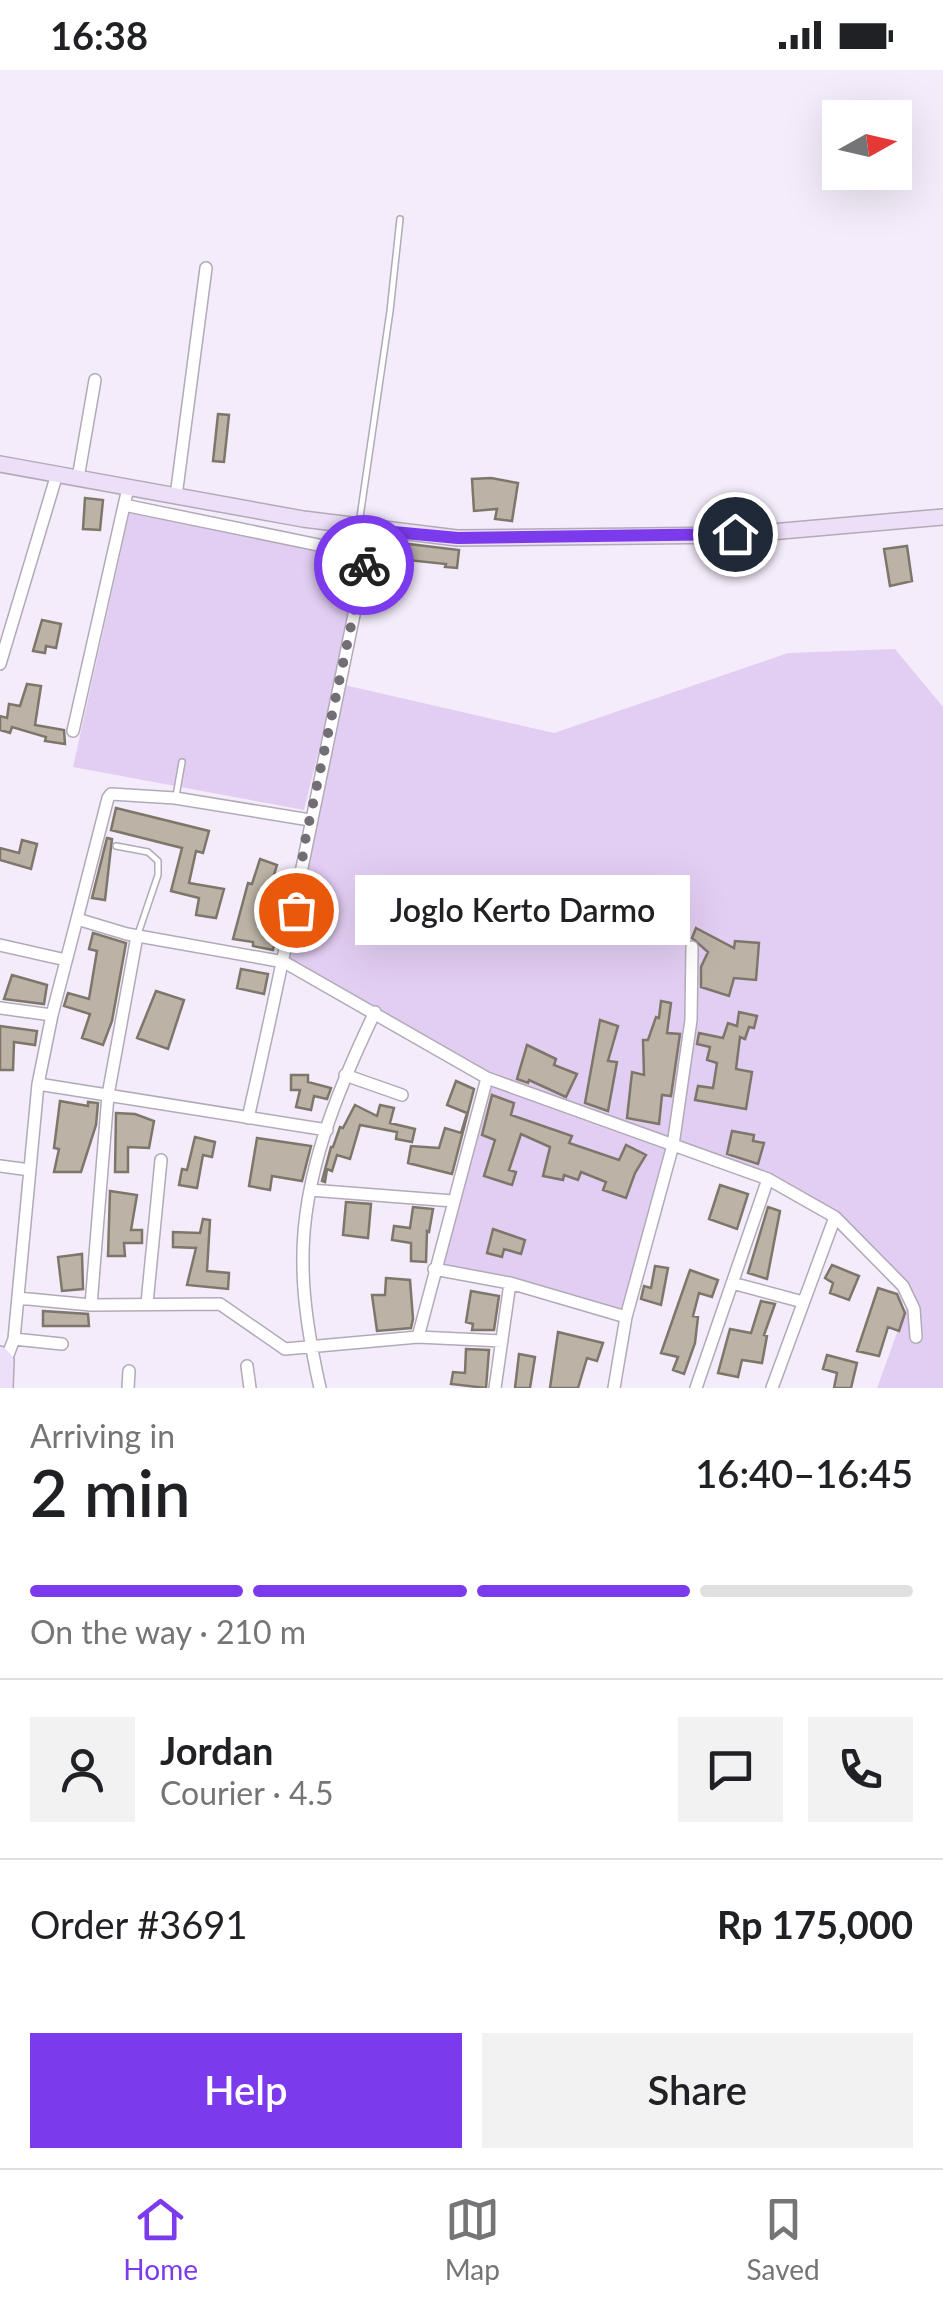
<!DOCTYPE html>
<html lang="en">
<head>
<meta charset="utf-8">
<style>
  body { margin:0; font-family:Lato,sans-serif; background:#f2f2f2; color:#202124; height:100vh; display:flex; flex-direction:column; font-size:38px; white-space:nowrap }
  * { box-sizing:border-box; margin:0 }
  p { font-size:32px; color:#757577 }
  .icon { flex:none; width:55px; height:55px; fill:none; stroke:currentColor; stroke-width:2; stroke-linecap:round; stroke-linejoin:round }
  .map { position:relative; height:1318px; overflow:hidden }
  .drawer { display:flex; flex-direction:column; background:#fff; flex:1 }
  .drawer>* { flex:none }
  .needle { width:65px; rotate:82deg }
  .buttons { position:absolute; left:822px; top:30px; display:grid; gap:20px }
  .buttons a { display:grid; place-items:center; width:90px; height:90px; border-radius:0px; background:#fff; box-shadow:0 10px 40px #0002; font-size:50px }
  .pin { position:absolute; display:grid; place-items:center; width:85px; height:85px; color:#fff; margin:-42px; border:5px solid #fff; border-radius:50%; box-shadow:0 2px 10px #0007 }
  .courier { position:absolute; display:grid; place-items:center; width:100px; height:100px; margin:-50px; border:8px solid #7c3aed; border-radius:50%; background:#fff; color:#222; box-shadow:0 2px 12px #0007 }
  .bubble { position:absolute; height:70px; border-radius:0px; background:#fff; box-shadow:0 10px 40px #0002; font-size:32px; font-weight:600; line-height:70px; text-align:center }
  .overview em { font-style:normal; font-weight:600 }
  .overview div { display:flex; flex-direction:column-reverse }
  .overview { display:flex; align-items:center; justify-content:space-between; height:170px; padding:0 30px }
  h1 { font-size:65px; font-weight:600; line-height:75px }
  .bar { display:grid; grid-template-columns:repeat(4,1fr); gap:15px 10px; align-content:center; height:120px; padding:0 30px }
  .bar i { height:12px; border-radius:8px; background:#e0e0e0 }
  .bar .on { background:#7c3aed }
  .bar p { grid-column:span 4 }
  .line { display:flex; align-items:center; gap:25px; padding:0 30px; border-top:2px solid #e0e0e0 }
  .line div { flex:1 }
  .round { display:grid; place-items:center; flex:none; width:105px; height:105px; border-radius:0px; background:#f2f2f2 }
  .cta { display:flex; gap:20px; margin-top:auto; padding:20px 30px }
  .cta a { flex:1; height:115px; border-radius:0px; background:#7c3aed; color:#fff; font-size:40px; font-weight:600; line-height:115px; text-align:center }
  .cta a+a { background:#f2f2f2; color:#202124 }
  .status { display:flex; justify-content:space-between; align-items:center; height:70px; padding:0 50px; background:#fff; direction:ltr }
  .status svg { height:28px; fill:currentColor }
  .tabs { display:flex; justify-content:space-around; align-items:center; height:140px; border-top:2px solid #e0e0e0; background:#fff; font-size:28px; color:#757577 }
  .tabs a { display:grid; justify-items:center; gap:5px }
  .tabs .on { color:#7c3aed }
  .map>svg:first-child { display:block }
  .green { fill:#e3cef3 }
  .building { fill:#bcb3a6; stroke:#7d766a; stroke-width:2.5 }
  .lines { fill:none; stroke-linecap:round; stroke-linejoin:round }
  .lane-casing { stroke:#b1aab7; stroke-width:8 }
  .street-casing { stroke:#b1aab7; stroke-width:14 }
  .secondary-casing { stroke:#b1aab7; stroke-width:18 }
  .lane { stroke:#fff; stroke-width:5 }
  .street { stroke:#fff; stroke-width:11 }
  .secondary { stroke:#eedff8; stroke-width:15 }
  .done { stroke:#736e76; stroke-width:10; stroke-dasharray:0 18 }
  .route { stroke:#7c3aed; stroke-width:12 }
</style>
</head>
<body>
<div class="status"><b>16:38</b><svg viewBox="0 0 49 12"><path d="M0 12V9h3v3zM5 12V6h3v6zM10 12V3h3v9zM15 12V0h3v12zM26 1h20v11H26zM47 4h2v5h-2z"/></svg></div>
<div class="map">
<svg width="943" height="1318" viewBox="0 0 943 1318">
  <rect width="100%" height="100%" fill="#f4ecfa"/>
  <path class="green" d="M131 436 367 485 304 740 73 697Z
    M895 579 943 637V1318H877L910 1227 835 1147 768 1109 674 1075 626 1252 434 1199 487 1008 284 892 340 614 554 663 788 583Z"/>
  <path class="building" d="M218 344 229 345 224 392 213 391Z
    M491 408 518 413 512 451 495 449 497 439 474 441 472 409Z
    M85 428 103 430 100 460 83 459Z
    M409 474 459 480 457 498 445 497 446 494 407 490Z
    M907 476 912 511 890 516 884 479Z
    M42 550 61 554 56 578 46 576 45 583 33 581Z
    M27 614 41 616 35 655 64 660 65 674 45 671 46 667 12 657 10 663 0 660V646L7 648 9 634 20 636Z
    M116 738 209 761 203 783 196 781 189 813 224 819 216 848 196 845 199 828 171 821 182 778 111 760Z
    M107 768 112 769 105 830 92 828Z
    M22 770 37 774 31 799 0 790V778L19 783Z
    M260 789 277 795 270 818 285 820 273 880 253 876V872L233 869 248 813 252 814Z
    M696 858 734 878 735 871 759 873 756 910 734 908 729 926 701 917V897L708 882 692 868Z
    M93 863 126 873 112 951 103 975 82 968 90 944 64 936 68 923 89 929 97 881 89 879Z
    M241 899 268 904 264 924 237 918Z
    M12 905 47 915 44 934 4 929Z
    M156 921 184 930 168 979 137 968Z
    M661 931 671 933 667 963 680 964 671 1026 662 1025 659 1054 627 1048 632 1002 644 1005 643 970H648L656 947 659 948Z
    M739 942 757 946 754 958 749 957 745 969 740 967 736 999 752 1002 746 1039 695 1030 698 1016 713 1018 717 993 707 990 710 977 697 974 699 963 723 968 728 953 737 956Z
    M600 950 618 956 608 991 617 992 608 1041 585 1033Z
    M0 956 37 961 35 975 14 972 13 1000H0Z
    M527 975 556 989 554 995 577 1004 566 1027 529 1010 528 1013 517 1009Z
    M291 1005H308V1012L331 1018 327 1029 314 1026 311 1040 296 1037 300 1020H291Z
    M456 1011 474 1019 452 1104 408 1093 411 1076 439 1078 445 1058 461 1063 467 1043 447 1035Z
    M492 1025 514 1033 511 1045 572 1066 569 1073 619 1090 626 1075 646 1085 635 1103 626 1128 603 1120 606 1112 581 1102 578 1110 564 1105 563 1110 543 1106 550 1077 521 1064 509 1100 516 1102 512 1115 484 1106 495 1070 482 1065Z
    M60 1031 88 1036V1032L98 1033 96 1055 81 1102H54L59 1079 54 1078Z
    M355 1035 377 1046 380 1035 394 1038 390 1053 415 1059 412 1072 396 1069 397 1062 360 1055 350 1089 337 1085 332 1101 327 1099 325 1112 322 1111 331 1077H333L340 1057 343 1058Z
    M116 1043 135 1044 154 1051 149 1078 128 1077V1102H115Z
    M732 1061 754 1065 753 1071 764 1073 758 1094 727 1084Z
    M195 1067 215 1072 212 1087 203 1085 197 1118 179 1115 182 1099 187 1100Z
    M257 1068 311 1076 302 1111 272 1106 270 1120 249 1116Z
    M720 1115 748 1124 737 1159 709 1149Z
    M110 1121 137 1125 131 1160H142V1173H124L125 1186H108Z
    M346 1132 371 1134 368 1168 343 1165Z
    M413 1137 433 1139 429 1162 427 1161 426 1192 411 1191V1173L392 1170 394 1156 410 1158Z
    M768 1137 780 1141 767 1209 748 1203Z
    M203 1149 210 1150 207 1201 229 1203 228 1219 187 1215 196 1178 173 1177V1162L200 1163Z
    M493 1159 525 1170 521 1184 504 1179 502 1187 487 1183Z
    M82 1184 83 1219 62 1221 58 1187Z
    M832 1195 859 1206 849 1230 830 1223 833 1213 825 1208Z
    M655 1196 668 1198 661 1235 641 1229 644 1216 651 1218Z
    M690 1200 718 1210 712 1227 699 1223 693 1246 698 1247 695 1273 684 1304 673 1300 678 1287 661 1283Z
    M386 1208 410 1210 413 1249 411 1258 377 1261 372 1225H385Z
    M878 1218 897 1224 905 1243 899 1261 888 1257 879 1286 857 1281Z
    M471 1221 499 1226 494 1260H472L473 1254 466 1252Z
    M761 1231 775 1234 764 1265 767 1266 762 1293 742 1290 738 1307 718 1303 730 1259 751 1263Z
    M43 1241 88 1244 89 1256H43Z
    M558 1262 603 1273 597 1291 587 1288 578 1318H550Z
    M466 1279 489 1280 486 1318 451 1314 453 1302 465 1303Z
    M519 1284 535 1287 530 1318H515Z
    M827 1285 857 1293 851 1318H834L837 1303 823 1299Z"/>
  <g class="lines">
    <g class="lane-casing">
      <path id="lane" d="M359 454 390 241 400 149
        M176 726 182 692
        M116 776 148 782 158 791V805L138 864"/>
    </g>
    <g class="street-casing">
      <path id="street" d="M78 408 95 310
        M176 426 206 198
        M124 435 367 485
        M0 594 57 404
        M73 661 128 418
        M77 849 108 728 111 724 175 728 310 750
        M0 875 66 890
        M0 938 52 945
        M345 1005 402 1025
        M38 1014 327 1060
        M248 1048C293 852 330 656 372 459
        M0 1096 30 1100
        M310 1120 453 1131
        M835 1147 903 1216 914 1239 916 1267
        M434 1199 510 1213 626 1247 614 1318
        M732 1213 803 1232
        M18 1228 91 1235 220 1234 285 1279 418 1267 502 1271
        M147 1233 161 1090
        M91 1235 108 1025 137 866
        M626 1247 673 1075 691 950 692 877
        M418 1267 487 1008
        M14 1269 62 1274
        M6 1290 14 1269 38 1014 52 945 77 849 127 864 284 892 487 1008 768 1109 835 1147 772 1318
        M247 1296 250 1318
        M128 1318 129 1301
        M320 1318C311 1278 303 1236 303 1195 301 1107 338 1019 375 942
        M495 1318 510 1213
        M696 1318 768 1109"/>
    </g>
    <g class="secondary-casing">
      <path id="secondary" d="M0 394 303 449 457 468 735 465 943 447
        M0 1284 6 1290 5 1318"/>
    </g>
    <use href="#lane" class="lane"/>
    <use href="#street" class="street"/>
    <use href="#secondary" class="secondary"/>
  </g>
  <g class="lines">
    <path class="done" d="M296 840 304 776 364 495"/>
    <path class="route" d="M364 495 372 460 458 468 735 464"/>
  </g>
</svg>
<div class="buttons">
<a><svg class="needle" viewBox="-14 -14 28 28"><path d="M0-13l5 13h-10z" fill="#e53935"/><path d="M0 13l5-13h-10z" fill="#757577"/></svg></a>
</div>
<div class="pin" style="left:296px;top:840px;background:#ea580c"><svg class="icon" aria-label="bag" viewBox="0 0 24 24"><path d="M5 8h14l-1 12H6zM9 8a3 3 0 0 1 6 0"/></svg></div>
<div class="pin" style="left:735px;top:464px;background:#1f2937"><svg class="icon" aria-label="home" viewBox="0 0 24 24"><path d="M3 11l9-7 9 7M6 9v11h12V9"/></svg></div>
<div class="courier" style="left:364px;top:495px"><svg class="icon" aria-label="bike" viewBox="0 0 24 24"><circle cx="6" cy="16" r="4"/><circle cx="18" cy="16" r="4"/><path d="M6 16l4-8h5l3 8M10 8l3 8H6M13 5h3"/></svg></div>
<div class="bubble" style="left:355px;top:805px;width:335px">Joglo Kerto Darmo</div>
</div>
<section class="drawer">
<div class="overview"><div><h1>2 min</h1><p>Arriving in</p></div><em>16:40–16:45</em></div>
<div class="bar"><i class="on"></i><i class="on"></i><i class="on"></i><i></i><p>On the way · 210 m</p></div>
<div class="line" style="height:180px"><a class="round"><svg class="icon" aria-label="person" viewBox="0 0 24 24"><circle cx="12" cy="8" r="4"/><path d="M4 21q1-7 8-7t8 7"/></svg></a><div><b>Jordan</b><p>Courier · 4.5</p></div><a class="round"><svg class="icon" aria-label="chat" viewBox="0 0 24 24"><path d="M4 5h16v11H9l-5 4z"/></svg></a><a class="round"><svg class="icon" aria-label="phone" viewBox="0 0 24 24"><path d="M5 4h4l2 5-3 2q2 4 5 5l2-3 5 2v4C11 20 4 13 5 4z"/></svg></a></div>
<div class="line" style="height:130px"><div>Order #3691</div><b>Rp 175,000</b></div>
<div class="cta"><a>Help</a><a>Share</a></div>
</section>
<nav class="tabs">
<a class="on"><svg class="icon" aria-label="home" viewBox="0 0 24 24"><path d="M3 11l9-7 9 7M6 9v11h12V9"/></svg>Home</a>
<a><svg class="icon" aria-label="map" viewBox="0 0 24 24"><path d="M3 6l6-2 6 2 6-2v14l-6 2-6-2-6 2zM9 4v14M15 6v14"/></svg>Map</a>
<a><svg class="icon" aria-label="saved" viewBox="0 0 24 24"><path d="M7 4h10v16l-5-4-5 4z"/></svg>Saved</a>
</nav>
</body>
</html>
